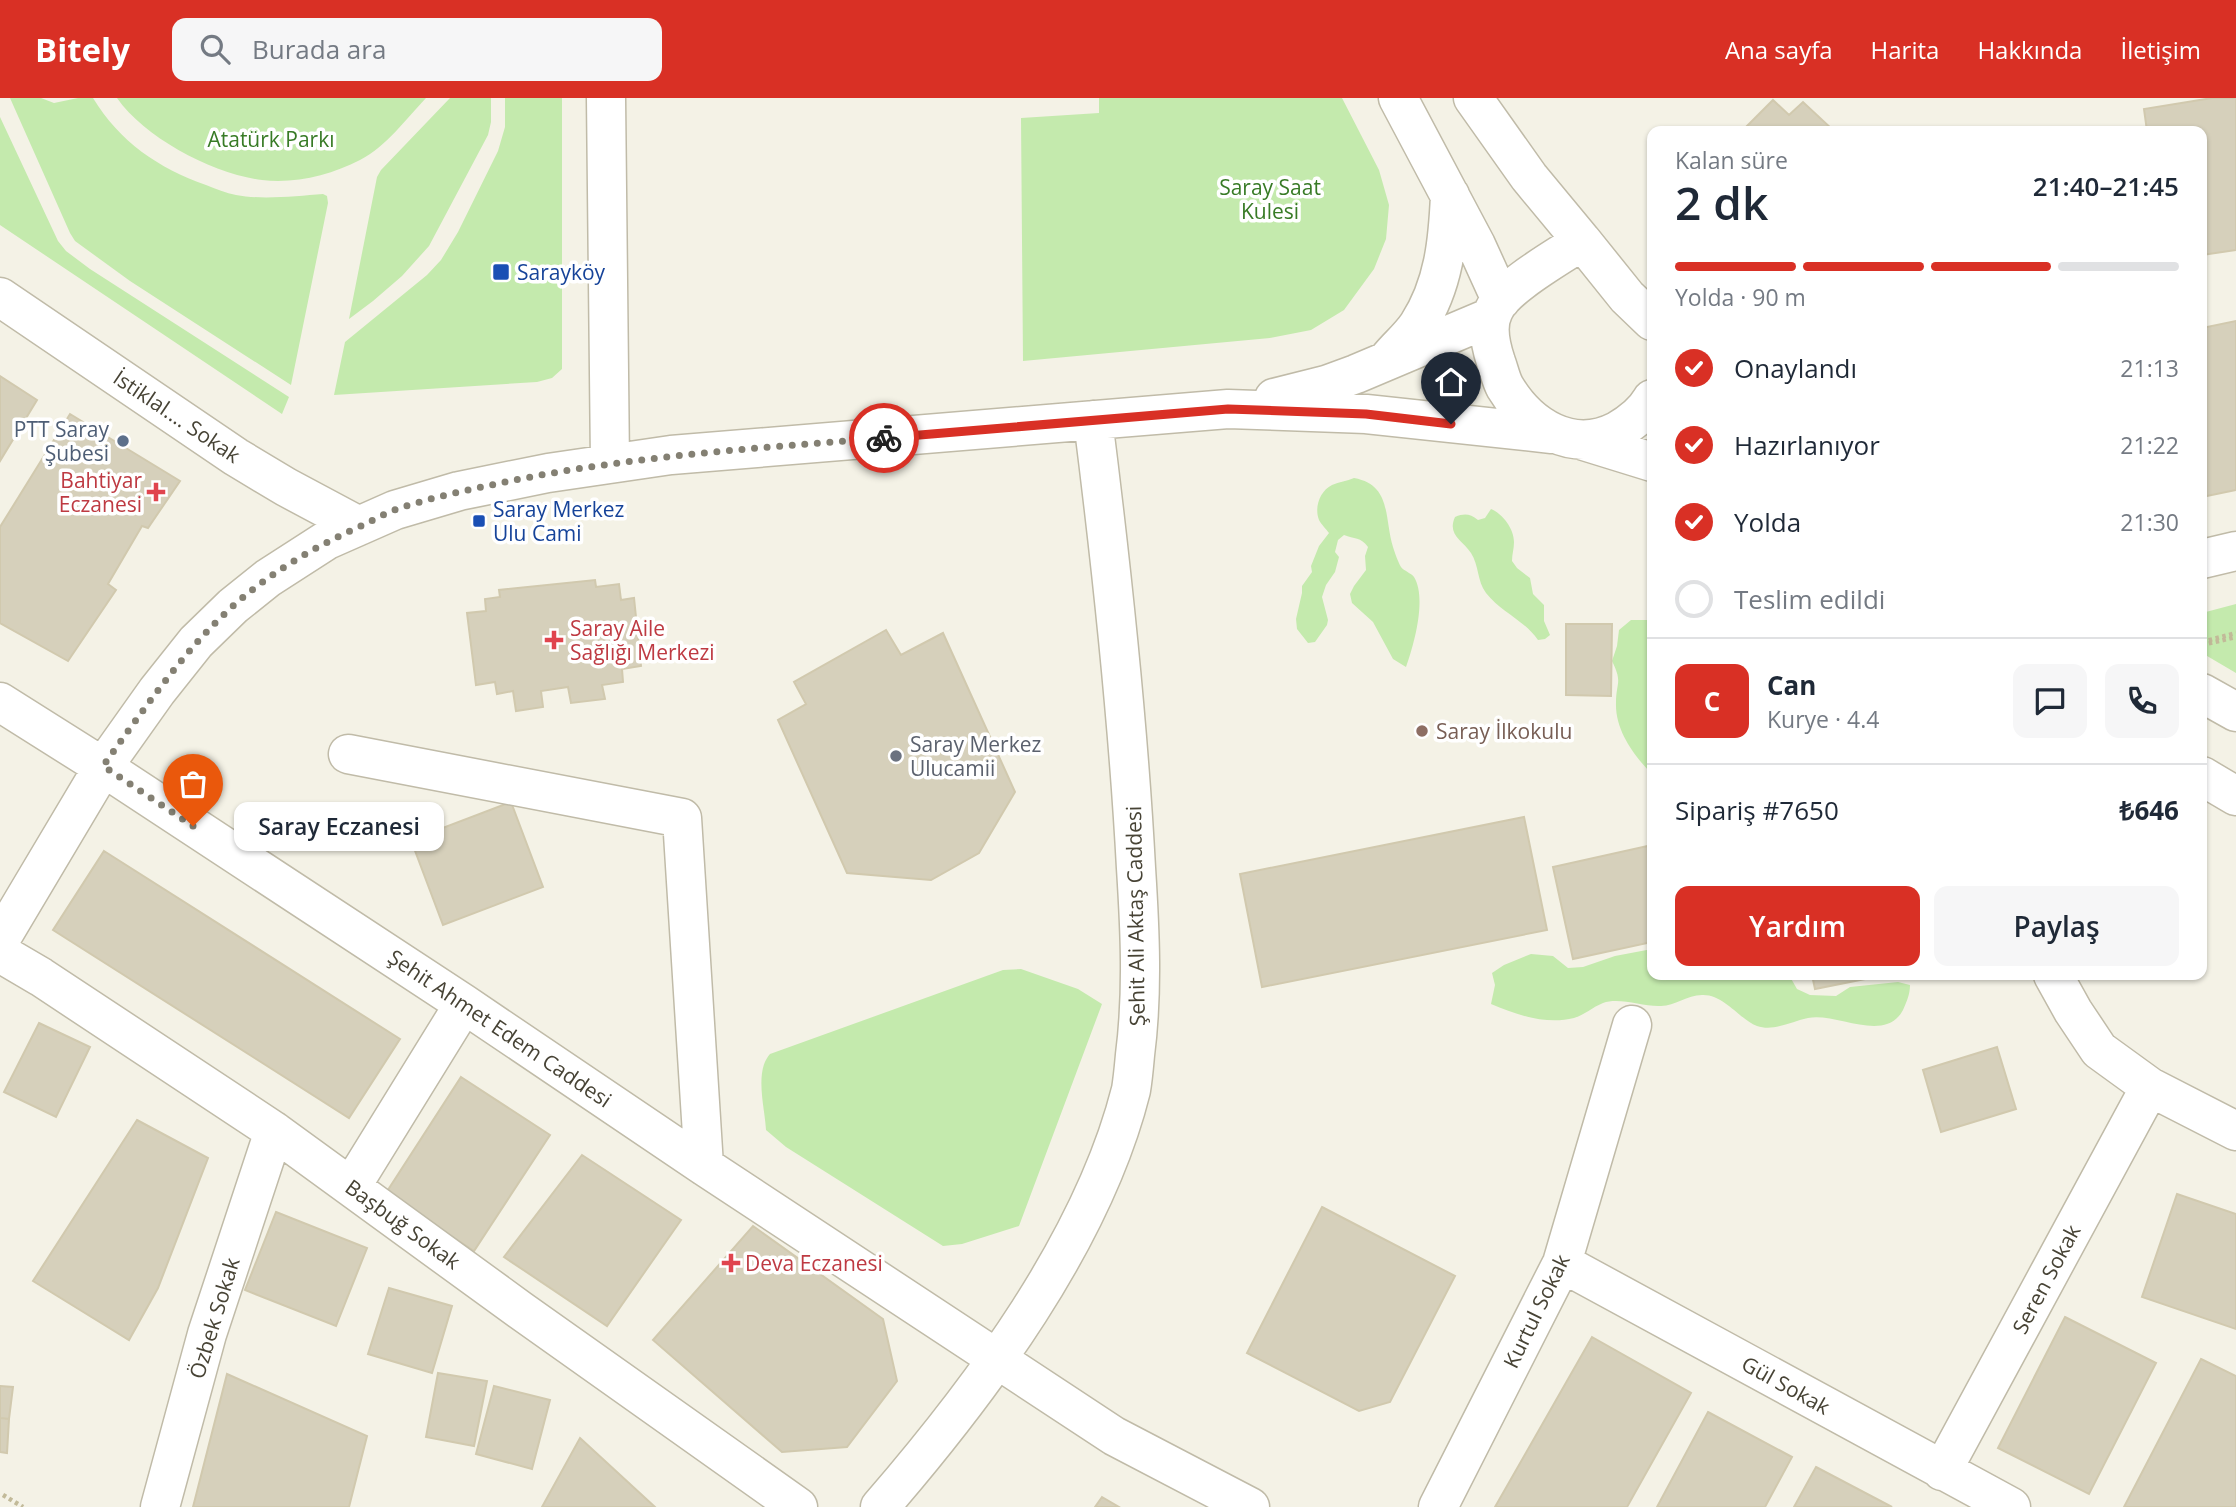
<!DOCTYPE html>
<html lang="tr">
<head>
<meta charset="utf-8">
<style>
  body { margin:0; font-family:"Open Sans",sans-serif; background:#f6f6f7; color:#1f2937; height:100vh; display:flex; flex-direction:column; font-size:26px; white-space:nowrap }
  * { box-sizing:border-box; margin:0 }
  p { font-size:23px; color:#747a83 }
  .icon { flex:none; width:38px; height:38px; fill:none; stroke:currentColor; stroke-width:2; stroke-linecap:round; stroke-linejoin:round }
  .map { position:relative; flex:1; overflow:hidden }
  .sheet { position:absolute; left:1647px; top:28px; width:560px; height:854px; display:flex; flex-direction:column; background:#fff; border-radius:14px; box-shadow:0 2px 5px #0004 }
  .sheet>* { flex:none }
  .pin { position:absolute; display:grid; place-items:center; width:60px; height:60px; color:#fff; margin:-72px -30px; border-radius:50% 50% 50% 0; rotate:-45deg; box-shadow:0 0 7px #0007 }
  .pin .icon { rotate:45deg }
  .courier { position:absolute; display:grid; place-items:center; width:70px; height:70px; margin:-35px; border:5px solid #d93025; border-radius:50%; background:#fff; color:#222; box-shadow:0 2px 9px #0007 }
  .bubble { position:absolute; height:49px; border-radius:14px; background:#fff; box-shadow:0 2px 5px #0004; font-size:23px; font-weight:600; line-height:49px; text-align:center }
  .overview em { font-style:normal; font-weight:600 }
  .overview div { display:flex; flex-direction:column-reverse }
  .overview { display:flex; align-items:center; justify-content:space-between; height:119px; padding:0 28px }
  h1 { font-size:46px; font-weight:600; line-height:52px }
  .bar { display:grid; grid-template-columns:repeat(4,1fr); gap:10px 7px; align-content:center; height:84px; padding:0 28px }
  .bar i { height:9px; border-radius:5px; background:#e0e1e3 }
  .bar .current { background:#d93025 }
  .bar p { grid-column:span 4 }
  .line { display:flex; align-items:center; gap:18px; padding:0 28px; border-top:2px solid #e0e1e3 }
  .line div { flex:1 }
  .round { display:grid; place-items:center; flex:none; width:74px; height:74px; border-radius:14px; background:#f6f6f7 }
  ol { padding:0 28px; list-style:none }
  li { display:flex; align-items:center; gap:21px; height:77px }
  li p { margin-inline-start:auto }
  li .icon { padding:7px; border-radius:50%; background:#d93025; color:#fff; stroke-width:4 }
  li:last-child { color:#747a83 }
  li i { width:38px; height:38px; border:4px solid #e0e1e3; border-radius:50% }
  .cta { display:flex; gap:14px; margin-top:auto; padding:14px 28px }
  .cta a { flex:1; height:80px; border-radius:14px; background:#d93025; color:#fff; font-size:28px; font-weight:600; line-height:80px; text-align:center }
  .cta a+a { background:#f6f6f7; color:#1f2937 }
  header { display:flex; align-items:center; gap:42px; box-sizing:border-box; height:98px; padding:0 35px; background:#d93025; color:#fff }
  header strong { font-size:33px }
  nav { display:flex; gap:38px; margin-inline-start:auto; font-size:24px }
  .search { width:490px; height:63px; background:#f6f6f7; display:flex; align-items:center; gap:18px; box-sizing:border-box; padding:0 24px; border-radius:14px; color:#747a83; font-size:26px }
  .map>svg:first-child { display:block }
  .green { fill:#c4eaad }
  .building { fill:#d6d0bb; stroke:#d1c9ae; stroke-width:2 }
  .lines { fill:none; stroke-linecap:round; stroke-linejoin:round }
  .minor-casing { stroke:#c0bba8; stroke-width:41 }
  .path { stroke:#c2ba99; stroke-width:4.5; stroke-dasharray:3.5 3.5; stroke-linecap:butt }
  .minor { stroke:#fff; stroke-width:38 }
  .done { stroke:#848073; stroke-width:7; stroke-dasharray:0 12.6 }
  .route { stroke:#d93025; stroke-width:9 }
  .transit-dot { fill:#1a4fb4; stroke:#fff; stroke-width:2.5 }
  .service-dot { fill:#5c6f8a; stroke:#fff; stroke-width:2.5 }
  .health-dot { fill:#e0444e; stroke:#fff; stroke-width:2.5 }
  .education-dot { fill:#8d6e63; stroke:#fff; stroke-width:2.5 }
  .worship-dot { fill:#6b7280; stroke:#fff; stroke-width:2.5 }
  .labels { text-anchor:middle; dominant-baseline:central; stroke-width:7; stroke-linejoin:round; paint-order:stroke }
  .park-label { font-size:21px; fill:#387b26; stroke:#fff }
  .transit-label { font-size:21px; fill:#164399; stroke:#fff; text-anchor:start }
  .street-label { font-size:21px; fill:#474335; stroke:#fff }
  .service-label { font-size:21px; fill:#4e5e75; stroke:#fff; text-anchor:end }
  .health-label { font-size:21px; fill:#be3a42; stroke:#fff; text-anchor:start }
  .education-label { font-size:21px; fill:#785e54; stroke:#fff; text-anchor:start }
  .worship-label { font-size:21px; fill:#5b616d; stroke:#fff; text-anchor:start }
</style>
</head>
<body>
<header>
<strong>Bitely</strong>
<div class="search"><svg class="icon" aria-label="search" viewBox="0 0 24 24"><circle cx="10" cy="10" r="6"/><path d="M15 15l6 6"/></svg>Burada ara</div>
<nav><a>Ana sayfa</a><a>Harita</a><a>Hakkında</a><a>İletişim</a></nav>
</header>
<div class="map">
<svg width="2236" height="1409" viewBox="0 0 2236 1409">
  <rect width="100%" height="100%" fill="#f4f2e6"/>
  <path class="green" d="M10 0H41L54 5 78 0H93C120 44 158 70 206 87 216 91 226 95 236 97 262 102 297 98 323 96L327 98 328 105 291 287 130 183 75 143 70 135Z
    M117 0H426C405 22 387 48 360 62 331 77 295 86 262 82 213 76 145 40 117 0Z
    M450 0H491V24L488 37 429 148 402 178 373 203 349 221 377 79 381 72Z
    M505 0H562V271L552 280 537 284 334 297 345 244 427 177 441 162 458 134 498 53 505 29Z
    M1099 0H1342L1379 72 1389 107 1386 141 1374 171 1344 212 1311 232 1270 240 1023 263 1021 20 1099 15Z
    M0 19 58 143 66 153 90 171 289 299 282 316 0 127Z
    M1354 380C1392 387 1384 420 1393 449 1395 455 1398 464 1401 469 1404 473 1411 475 1414 479 1427 500 1414 547 1406 569L1393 561 1373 524 1352 505 1350 496 1354 488 1366 472 1365 458 1368 449C1361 439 1354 441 1344 437L1338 442 1335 454 1339 459 1335 474 1326 487 1322 499 1328 522 1327 527 1315 544 1308 545 1297 531 1296 521 1302 495V488L1312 474 1311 468 1319 448 1329 435C1326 431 1321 426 1319 422 1314 409 1320 393 1332 387 1339 384 1347 383 1354 380Z
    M1491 411C1503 416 1514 431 1514 444 1514 451 1512 456 1512 463L1517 470 1530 480 1533 496 1544 507V523L1550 537 1545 541 1538 542C1524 522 1501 514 1486 495 1477 483 1479 467 1471 455 1462 442 1447 437 1455 419 1465 415 1470 416 1478 422L1485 420Z
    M2236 506V575L2202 555V515Z
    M1631 522H1648L1652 524V676C1634 658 1615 632 1616 605 1616 584 1623 585 1612 563L1617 548 1619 532Z
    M1652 851V877H1789L1797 891 1810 897 1836 898 1850 889 1898 884 1910 887C1910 896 1907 903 1903 912 1885 946 1836 914 1808 920 1792 923 1774 934 1757 928 1739 921 1724 896 1702 897 1687 897 1675 908 1661 908 1643 909 1620 899 1603 905 1593 909 1584 917 1574 920 1546 927 1517 917 1491 906L1495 887 1492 875 1504 867 1531 856 1553 858 1568 870 1583 869 1615 858Z
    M1021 871 1078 891 1102 906 1019 1128 962 1146 943 1148 786 1049 766 1032C765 1010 754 974 770 956L1003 872Z"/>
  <path class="building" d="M2212 0H2236V152L2202 157V33H2147L2144 11Z
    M1773 2 1789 17 1803 4 1834 33H1742Z
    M2236 223V392L2202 399V230Z
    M0 278 37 302 0 363Z
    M70 316 180 383 148 430 142 428 108 486 116 492 68 563 0 525V429Z
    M595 482 596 489 619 486 621 502 634 500 641 568 622 571 623 584 602 587 605 601 571 605 568 589 541 593 543 609 516 613 513 593 497 596 495 584 476 587 467 515 486 513 485 501 500 499 499 492Z
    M1566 526H1612L1611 598 1566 597Z
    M886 532 901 557 943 535 1015 694 979 755 931 782 847 775 778 622 806 606 794 584Z
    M511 704 543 789 443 827 411 742Z
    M1524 719 1547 832 1262 889 1240 776Z
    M1652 747V844L1573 861 1553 769Z
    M104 753 400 941 349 1020 53 832Z
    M1812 877H1885L1815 891Z
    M39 925 90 949 56 1019 4 994Z
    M1997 949 2016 1011 1941 1034 1923 972Z
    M461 979 550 1037 474 1153 386 1095Z
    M137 1022 208 1060 158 1190 129 1242 33 1183Z
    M582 1057 681 1122 607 1228 504 1159Z
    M2177 1096 2236 1116V1231L2142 1199Z
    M1322 1109 1455 1178 1390 1304 1359 1313 1247 1255Z
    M276 1114 367 1150 336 1228 245 1192Z
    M753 1128 883 1221 897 1283 847 1349 782 1354 653 1242Z
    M389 1190 452 1208 432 1275 368 1256Z
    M2065 1219 2156 1265 2089 1396 1998 1350Z
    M1592 1239 1691 1295 1627 1409H1495Z
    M2201 1261 2236 1278V1409H2124Z
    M438 1275 487 1283 474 1348 426 1339Z
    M227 1276 367 1338 349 1409H193Z
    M0 1288 13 1289 9 1321 0 1320Z
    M494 1288 550 1302 532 1371 476 1356Z
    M1708 1314 1792 1359 1765 1409H1657Z
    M0 1320 9 1321 7 1355 0 1354Z
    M580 1340 655 1409H542Z
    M1816 1369 1892 1409H1794Z
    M1102 1399 1119 1409H1095Z"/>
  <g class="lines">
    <g class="minor-casing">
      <path id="minor" d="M606 0 610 366
        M1398 0 1476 147 1501 202
        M1473 0 1529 79 1582 143
        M0 199 236 359 286 389 359 428
        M1652 223 1627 199 1582 143C1560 158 1505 188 1494 212 1486 227 1491 249 1496 264 1499 272 1501 282 1505 289 1529 329 1572 356 1617 333 1631 325 1644 315 1652 301
        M1389 260C1398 249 1410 239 1418 227 1444 187 1448 143 1450 97
        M1274 300 1326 287 1356 276 1491 219
        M1584 343 1652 364
        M2202 461 2236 453
        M2202 595 2236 614
        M0 604 103 669 464 906 704 1068 1114 1338 1250 1409
        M348 656 682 720 704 1068
        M2202 678 2236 698
        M0 842 103 669 157 593 196 544 233 508 268 480 327 442 395 412 459 393 548 375 671 357 1228 311 1366 316 1552 336
        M0 855 41 879 274 1033 520 1212 798 1409
        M2053 877 2073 913 2099 952 2150 989 2236 1033
        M351 1089 464 906
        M1562 1165 2011 1409
        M1942 1373 2150 989
        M160 1409 207 1236 274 1033
        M880 1409C981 1292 1093 1143 1131 992 1133 980 1134 968 1135 957 1143 895 1140 832 1136 770 1128 620 1112 472 1093 322
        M1438 1409 1562 1165 1632 927"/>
    </g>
    <path class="path" d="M2202 544 2236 535
      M2202 547 2236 539
      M3 1397 23 1409"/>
    <use href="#minor" class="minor"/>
  </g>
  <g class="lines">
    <path class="done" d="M193 728 103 668C143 613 182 554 233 508 271 474 316 448 363 427 374 422 385 415 397 411 433 399 472 391 510 383 633 358 758 350 884 340"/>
    <path class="route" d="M884 340 1228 311 1366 316 1451 326"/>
  </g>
  <g class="transit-dot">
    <rect x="492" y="165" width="18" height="18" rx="3.5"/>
    <rect x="472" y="416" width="14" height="14" rx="3.5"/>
  </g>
  <circle class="service-dot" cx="123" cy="343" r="7"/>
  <g class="health-dot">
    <path d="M152.5 383.5h7v7h7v7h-7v7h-7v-7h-7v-7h7z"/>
    <path d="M550.5 531.5h7v7h7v7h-7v7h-7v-7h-7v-7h7z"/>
    <path d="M727.5 1154.5h7v7h7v7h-7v7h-7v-7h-7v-7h7z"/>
  </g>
  <circle class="education-dot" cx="1422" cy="633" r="7"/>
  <circle class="worship-dot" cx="896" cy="658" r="7"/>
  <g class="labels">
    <g class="park-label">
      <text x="271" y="41">Atatürk Parkı</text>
      <text x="1270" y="89">Saray Saat<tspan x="1270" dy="24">Kulesi</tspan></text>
    </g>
    <g class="transit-label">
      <text x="517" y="174">Sarayköy</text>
      <text x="493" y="411">Saray Merkez<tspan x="493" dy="24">Ulu Cami</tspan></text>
    </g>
    <g class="street-label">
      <text transform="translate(177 318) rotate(34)">İstiklal.... Sokak</text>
      <text transform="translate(1135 818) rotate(-91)">Şehit Ali Aktaş Caddesi</text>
      <text transform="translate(500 930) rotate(34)">Şehit Ahmet Edem Caddesi</text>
      <text transform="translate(403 1126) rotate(36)">Başbuğ Sokak</text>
      <text transform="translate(2046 1181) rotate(-62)">Seren Sokak</text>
      <text transform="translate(1536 1213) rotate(-64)">Kurtul Sokak</text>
      <text transform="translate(214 1220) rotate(-73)">Özbek Sokak</text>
      <text transform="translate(1786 1287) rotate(29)">Gül Sokak</text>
    </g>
    <g class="service-label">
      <text x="109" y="331">PTT Saray<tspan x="109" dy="24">Şubesi</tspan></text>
    </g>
    <g class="health-label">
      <text x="142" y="382" text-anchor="end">Bahtiyar<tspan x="142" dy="24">Eczanesi</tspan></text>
      <text x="570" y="530">Saray Aile<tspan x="570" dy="24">Sağlığı Merkezi</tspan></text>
      <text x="745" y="1165">Deva Eczanesi</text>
    </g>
    <g class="education-label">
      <text x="1436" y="633">Saray İlkokulu</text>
    </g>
    <g class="worship-label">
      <text x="910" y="646">Saray Merkez<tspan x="910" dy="24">Ulucamii</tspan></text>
    </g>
  </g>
</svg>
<div class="pin" style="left:193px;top:728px;background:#ea580c"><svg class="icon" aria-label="bag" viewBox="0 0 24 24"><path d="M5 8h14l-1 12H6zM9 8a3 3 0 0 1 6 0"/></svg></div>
<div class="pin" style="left:1451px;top:326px;background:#1f2937"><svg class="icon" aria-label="home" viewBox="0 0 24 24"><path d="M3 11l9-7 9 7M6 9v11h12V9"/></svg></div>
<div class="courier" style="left:884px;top:340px"><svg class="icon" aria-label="bike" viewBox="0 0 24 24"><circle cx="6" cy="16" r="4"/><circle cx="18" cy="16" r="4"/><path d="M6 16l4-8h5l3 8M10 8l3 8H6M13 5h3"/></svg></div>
<div class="bubble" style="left:234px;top:704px;width:210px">Saray Eczanesi</div>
<section class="sheet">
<div class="overview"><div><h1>2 dk</h1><p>Kalan süre</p></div><em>21:40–21:45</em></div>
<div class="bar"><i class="current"></i><i class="current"></i><i class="current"></i><i></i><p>Yolda · 90 m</p></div>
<ol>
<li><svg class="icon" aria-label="check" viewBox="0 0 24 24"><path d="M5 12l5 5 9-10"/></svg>Onaylandı<p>21:13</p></li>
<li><svg class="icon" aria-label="check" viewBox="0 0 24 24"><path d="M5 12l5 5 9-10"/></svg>Hazırlanıyor<p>21:22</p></li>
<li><svg class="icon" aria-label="check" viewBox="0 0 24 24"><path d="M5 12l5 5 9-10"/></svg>Yolda<p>21:30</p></li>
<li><i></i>Teslim edildi</li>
</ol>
<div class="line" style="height:126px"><b class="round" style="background:#d93025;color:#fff">C</b><div><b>Can</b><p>Kurye · 4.4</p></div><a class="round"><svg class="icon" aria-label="chat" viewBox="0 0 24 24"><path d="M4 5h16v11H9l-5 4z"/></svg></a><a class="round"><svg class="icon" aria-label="phone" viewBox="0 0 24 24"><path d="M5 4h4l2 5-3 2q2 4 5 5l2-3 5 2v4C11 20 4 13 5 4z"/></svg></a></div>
<div class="line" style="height:91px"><div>Sipariş #7650</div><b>₺646</b></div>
<div class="cta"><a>Yardım</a><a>Paylaş</a></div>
</section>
</div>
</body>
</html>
